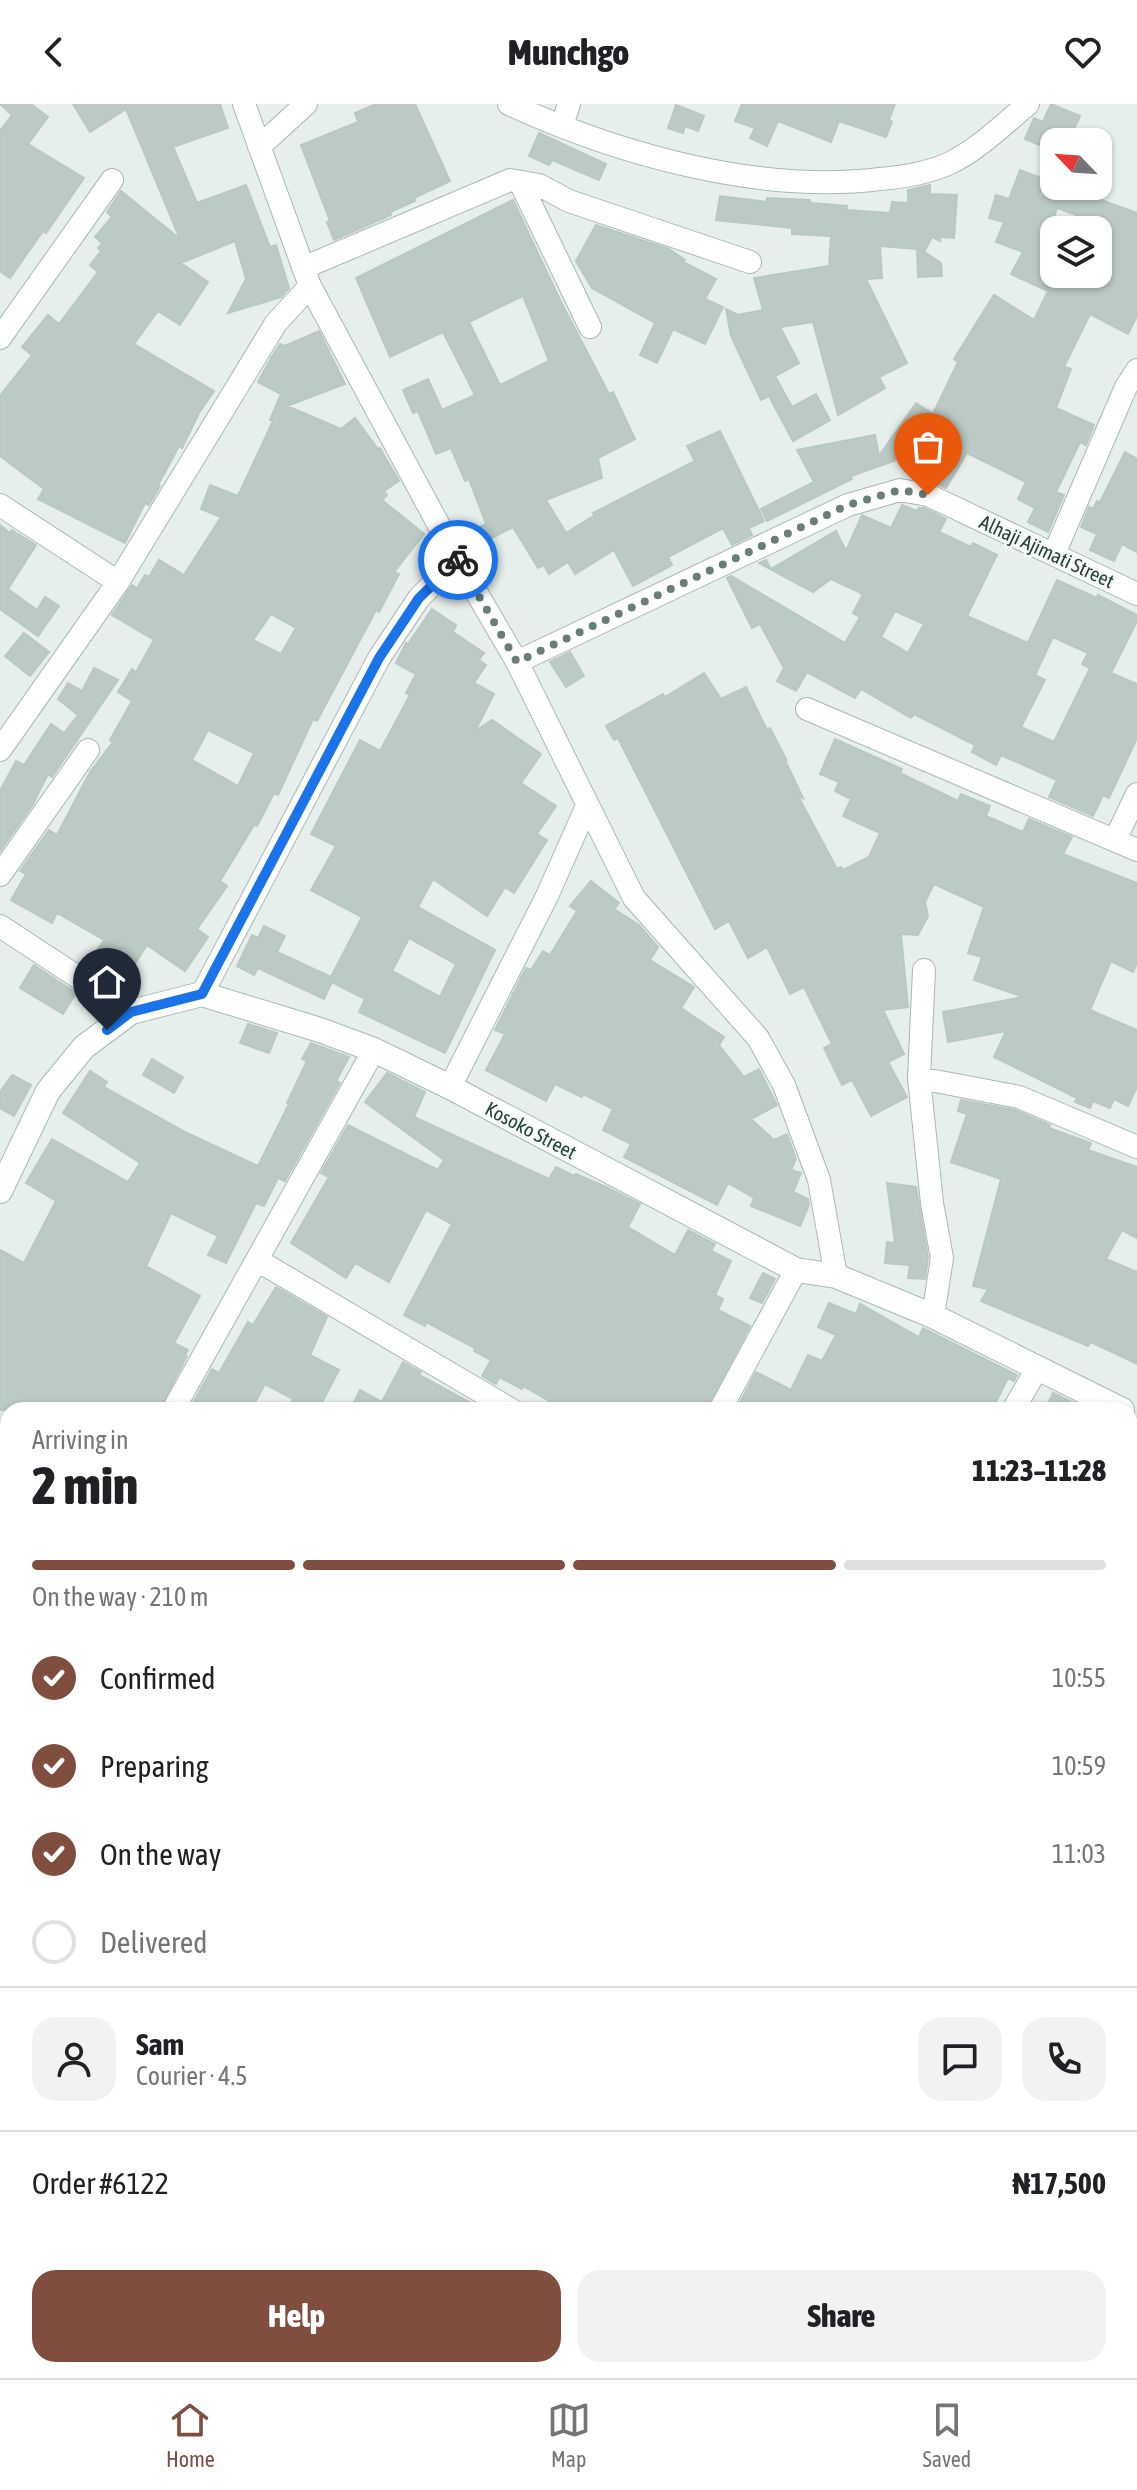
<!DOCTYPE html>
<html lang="en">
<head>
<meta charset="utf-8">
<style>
  body { margin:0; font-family:"Asap Condensed",sans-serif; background:#f2f2f2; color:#202124; height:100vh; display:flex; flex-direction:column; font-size:30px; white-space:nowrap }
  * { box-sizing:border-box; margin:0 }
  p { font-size:26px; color:#757577 }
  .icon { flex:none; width:44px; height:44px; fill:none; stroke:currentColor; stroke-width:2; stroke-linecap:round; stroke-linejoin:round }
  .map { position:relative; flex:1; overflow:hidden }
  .panel { position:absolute; left:0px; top:1298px; width:1138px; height:976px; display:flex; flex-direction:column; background:#fff; border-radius:24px 24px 0 0; box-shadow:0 2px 6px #0004 }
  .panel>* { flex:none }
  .needle { width:52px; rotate:295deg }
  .tools { position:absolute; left:1040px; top:24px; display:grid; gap:16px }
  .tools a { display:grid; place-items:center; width:72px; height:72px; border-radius:16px; background:#fff; box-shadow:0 2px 6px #0004; font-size:40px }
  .pin { position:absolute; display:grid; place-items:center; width:68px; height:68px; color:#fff; margin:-82px -34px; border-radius:50% 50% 50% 0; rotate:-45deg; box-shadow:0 0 8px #0007 }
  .pin .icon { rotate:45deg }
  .courier { position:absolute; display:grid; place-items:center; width:80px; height:80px; margin:-40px; border:6px solid #1a73e8; border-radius:50%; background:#fff; color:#222; box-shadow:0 2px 10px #0007 }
  .head em { font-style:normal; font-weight:800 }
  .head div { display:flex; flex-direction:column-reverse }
  .head { display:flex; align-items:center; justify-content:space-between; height:136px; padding:0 32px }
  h1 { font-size:52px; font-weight:800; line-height:60px }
  .bar { display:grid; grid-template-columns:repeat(4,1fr); gap:12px 8px; align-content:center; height:96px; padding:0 32px }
  .bar i { height:10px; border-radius:6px; background:#e0e0e0 }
  .bar .on { background:#7f4e3f }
  .bar p { grid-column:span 4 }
  .line { display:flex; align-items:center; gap:20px; padding:0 32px; border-top:2px solid #e0e0e0 }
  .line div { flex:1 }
  .round { display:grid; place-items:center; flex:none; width:84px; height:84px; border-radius:24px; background:#f2f2f2 }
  ol { padding:0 32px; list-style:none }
  li { display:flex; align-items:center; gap:24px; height:88px }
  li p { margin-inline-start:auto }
  li .icon { padding:8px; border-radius:50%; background:#7f4e3f; color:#fff; stroke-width:4 }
  li:last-child { color:#757577 }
  li i { width:44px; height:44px; border:4px solid #e0e0e0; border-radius:50% }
  .button { display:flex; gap:16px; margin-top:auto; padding:16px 32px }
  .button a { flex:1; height:92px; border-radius:24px; background:#7f4e3f; color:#fff; font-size:32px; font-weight:800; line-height:92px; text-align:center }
  .button a+a { background:#f2f2f2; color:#202124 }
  header { display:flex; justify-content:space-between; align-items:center; height:104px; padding:0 32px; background:#fff; font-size:36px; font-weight:800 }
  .menu { display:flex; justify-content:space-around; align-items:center; height:112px; border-top:2px solid #e0e0e0; background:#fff; font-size:22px; color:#757577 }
  .menu a { display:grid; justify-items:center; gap:4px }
  .menu .on { color:#7f4e3f }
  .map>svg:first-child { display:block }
  .building { fill:#bbcac4; stroke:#b8c9c2; stroke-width:2; fill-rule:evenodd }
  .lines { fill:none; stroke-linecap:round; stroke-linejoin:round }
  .street-casing { stroke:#a8b8b2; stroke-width:24 }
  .secondary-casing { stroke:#a4bbb3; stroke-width:26 }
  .street { stroke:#fff; stroke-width:22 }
  .secondary { stroke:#fff; stroke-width:24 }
  .done { stroke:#687f78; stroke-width:8; stroke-dasharray:0 14.4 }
  .route { stroke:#1a73e8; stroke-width:10 }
  .labels { text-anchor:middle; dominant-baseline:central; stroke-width:6; stroke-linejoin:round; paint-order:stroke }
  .street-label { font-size:20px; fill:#24423a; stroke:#f7fbf9 }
</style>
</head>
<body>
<header><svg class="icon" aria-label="back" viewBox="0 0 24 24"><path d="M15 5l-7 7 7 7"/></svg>Munchgo<svg class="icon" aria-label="heart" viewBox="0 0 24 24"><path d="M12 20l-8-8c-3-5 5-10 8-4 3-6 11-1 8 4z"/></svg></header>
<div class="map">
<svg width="1137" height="2274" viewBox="0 0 1137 2274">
  <rect width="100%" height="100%" fill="#e6efeb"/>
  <path class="building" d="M0 0H31L48 13 28 40 84 74 46 129 43 127 10 174 0 167V27L12 11Z
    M73 0H220L228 24 173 43 197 99 246 81 270 143 276 141 289 184 281 193 228 209 246 175 235 137 181 159 208 178 180 221 158 207 134 240 214 287 199 309 182 344 179 342 158 381 160 382 149 401 145 399 125 439 38 395 44 385 0 352V292L32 251 22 243 48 211 59 220 98 168 90 161 101 147 98 144 102 139 95 133 112 113 107 108 121 87 180 135 126 5 90 28Z
    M376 0H415L450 77 414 94 415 97 390 108 391 111 334 136 327 118 330 117 301 41 358 18 355 9Z
    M742 0H895L889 16 892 18 886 33 839 17 831 38 778 17 767 42 750 34 755 24 735 17Z
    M1051 0 1080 12 1068 38H1054V47L1025 35 1034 14 1043 18Z
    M676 1 704 12 698 27 685 22 683 29 668 24Z
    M539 29 606 60 599 76 552 56 549 61 529 52Z
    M1020 66 1054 79V82H1063L1137 109V212L1128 230 1090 210 1064 263 1071 265 1056 304 1094 321 1086 341 1080 338 1056 388 1064 391 1048 428 1028 418 1035 404 1018 395 1026 378 967 349 946 384 931 377 933 373 925 369 932 353 905 340 894 357 851 372 852 375 767 417 761 405 814 378 797 346 875 331 879 352 916 299 933 310 958 258 954 255 994 191 1034 216 1048 187 1011 170 1023 148 996 138 1004 118 989 114 996 91 1009 95ZM1057 104 1104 121 1098 137V170H1047L1054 152V139L1047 136Z
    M930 81V90L957 91 954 134 940 133V137L932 133 925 146 920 145 941 159 942 172 918 173 917 145 880 142 882 174 866 175 907 259 879 273 885 284 838 311 813 218 780 223 799 259 775 272 792 303 816 290 830 316 793 337 769 292 761 296 731 232 726 205 738 211 763 206 754 174 829 162 831 132 792 130V124L716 116 720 92 767 98V94L810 96V99L847 102 846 106 890 109 892 98 908 99V86Z
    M513 96 560 196 609 290 613 288 635 335 598 354 602 374 546 396 566 429 595 411 593 409 695 357 687 342 720 327 764 417 749 424 752 431 732 441 723 424 668 453 672 461 633 482 614 446 575 470 568 458 549 470 544 461 538 464 513 423 482 439 476 425 486 420 469 375 465 377 451 344 436 350 418 307 413 309 403 286 428 275 442 306 475 291 443 228 390 253 356 174ZM523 192 549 257 500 281 469 218Z
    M596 121 669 145 685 156 683 158 716 175 705 195 723 203 705 240 673 225 657 259 640 251 655 219 592 184 576 157Z
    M319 227 345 280 287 302 341 325 355 314 378 345 380 344 399 377 384 387 387 391 382 396 424 430 394 468 399 470 379 508 376 506 317 617 313 615 278 691 274 689 257 722 254 721 220 777 227 782 197 825 208 833 185 867 147 841 128 870 138 877 129 890 86 862 104 836 57 809 52 819 11 796 26 770 20 767 49 726 57 731 90 668 113 638 110 636 132 597 118 588 132 565 136 568 154 536 112 511 132 481 137 484 145 471 149 473 159 456 184 471 221 413 201 405 210 381 238 392 273 317 270 316 281 290 258 278 271 254 280 240 285 242ZM271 510 296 524 281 550 253 536ZM208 626 254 649 238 682 192 656Z
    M1125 348 1137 355V448L1122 440 1114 457 1090 446 1097 430 1081 423 1089 403 1093 405 1097 397 1100 398Z
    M902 401 917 407 919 404H924L946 415 939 428 971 443 973 439 997 451 967 512 1028 539 1057 476 1097 494 1098 491 1137 511V517L1111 569 1137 580V634L1109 694 1103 691 1093 712 1049 693 1057 676 1001 651 996 661 972 648 975 641 914 610 911 614 861 585 855 594 807 568 796 587 777 577 784 564 760 520 752 524 727 474 731 472 845 539 860 513 853 509 862 492 861 489 831 475 813 488 759 459 766 456 771 465 836 427 846 447 862 411 891 424ZM895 507 924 520 908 549 881 533ZM1053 533 1088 549 1082 560 1090 564 1054 638 1021 623 1045 576 1035 571Z
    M0 421 10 429 12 426 36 441 8 485 37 506 45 493 59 502 38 532 0 505Z
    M432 505 456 521 453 528 484 549 479 556 486 561 474 579 494 590 475 627 492 616 541 650 521 679 556 702 537 730 547 736 514 789 505 783 487 812 433 775 418 803 495 846 445 949 359 908 365 895 332 878 324 895 258 864 254 871 237 862 252 831 258 834 264 822 285 832 277 848 331 873 362 813 311 786 336 742 311 730 360 636 380 647 410 591 406 589 416 570 396 559 406 539 408 540ZM409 834 456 860 440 893 392 867Z
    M24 529 49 548 30 572 5 552Z
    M570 548 584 572 566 583 550 558Z
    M94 564 118 576 52 673 48 670 32 702 0 747V687L16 657 24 661 51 620 64 629 78 611 58 595 68 579 82 587Z
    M704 569 721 595 746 583 767 626 770 624 786 655 784 654 803 694 798 692 837 765 841 763 843 766 869 753 880 729 843 712 851 695 835 687 839 678 820 670 835 635 902 665 900 669 958 697 961 690 990 702 986 712 1023 728 1029 715 1072 733 1063 750 1137 779V859L1133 868 1111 857 1090 906 1137 926V983L1128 1002 1114 995 1110 1004 1093 997 1090 1004 1075 998 1077 994 994 953 1006 927 948 938 943 908 1023 893 974 876 982 853 968 849 984 803 934 780 925 798 928 812 918 831 901 830 908 903 883 906 904 950 888 958 907 993 871 1012 852 976 842 981 824 944 832 940 804 883 790 890 767 843 748 854 729 817 715 825 618 634 614 636 606 622 663 590 665 593Z
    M591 777 619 799 614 805 639 821 658 843 650 856 694 883 681 904 724 933 719 941 744 973 759 965 777 1001 751 1015 774 1036 787 1030 796 1055 791 1066 801 1069 793 1088 808 1095 809 1101 800 1122 751 1102 754 1094 728 1079 717 1101 624 1053 631 1040 603 1026 613 1005 583 990 582 993 555 980 546 997 486 966 505 930 495 926 526 864 531 866 543 847 550 851 577 807 570 802Z
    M34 861 76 889 63 910 20 884Z
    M248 920 277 929 269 949 240 939Z
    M311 939 349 953 336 977 340 979 285 1077 278 1074 264 1102 256 1099 226 1159 208 1151 218 1132 171 1109 146 1162 200 1192 174 1239 188 1246 185 1251 187 1252 159 1306H0V1146L24 1159 56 1097 26 1079 52 1035 128 1078 140 1059 63 1009 90 967 107 978 104 983 187 1029 258 1062 289 1000 287 999 307 957 302 955Z
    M152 955 183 973 174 989 143 971Z
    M387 969 425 988 414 1013 549 1075 556 1063 574 1072 576 1070 606 1083 640 1100 628 1123 675 1151 688 1126 715 1140 711 1147 731 1157 715 1191 723 1195 718 1206 750 1222 706 1306H565L523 1282 522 1285 499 1273 496 1280 482 1272 491 1256 474 1247 475 1244 426 1218 425 1222 404 1211 452 1120 426 1106 389 1178 355 1159 346 1174 291 1139 329 1073 321 1069 348 1021 438 1066 444 1056 365 998Z
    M12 971 31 981 14 1012 0 1004V988Z
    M961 996 1015 1006 1050 1021 1049 1024 1091 1039 1088 1046 1137 1063V1134L1122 1126 1106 1155 1137 1168V1260L1091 1238 1088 1242 981 1197 988 1185 973 1182 1001 1075 951 1058 967 1010 958 1007Z
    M887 1079 916 1083 928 1154 925 1175 908 1174 910 1161 885 1159 887 1138 895 1139Z
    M763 1169 775 1175 762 1199 750 1194Z
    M276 1183 327 1213 310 1251 339 1266 318 1306H288L293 1295 265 1280 251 1306H189L212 1265 219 1269 248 1218 253 1221Z
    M829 1199 856 1210 860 1200 919 1233 923 1224 1017 1271 1014 1277 1008 1274 992 1306H736L756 1268 791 1286 808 1251 822 1257 836 1231 818 1223Z
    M403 1258 421 1268 419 1271 484 1306H350L360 1286 382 1298Z
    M1053 1289 1088 1306H1045Z"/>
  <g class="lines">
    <g class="street-casing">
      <path id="street" d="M244 0 310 182 457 455 517 558 634 794 758 934 784 981 819 1076 836 1172
        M509 0C618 50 759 90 880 75 903 73 929 69 950 59 979 45 1004 20 1028 0
        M562 22 569 0
        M259 43 306 0
        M520 78 590 223
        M303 164 510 76 539 81 569 97 750 158
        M0 234 112 76
        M0 401 118 478
        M1054 450 1126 283 1137 266
        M517 558 848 401 900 386 928 391 1137 490
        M807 605 1137 746
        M0 646 118 478 276 219 310 182
        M1115 736 1137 690
        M0 771 88 646
        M0 822 131 908
        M924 866 919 974 932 1099 942 1154 933 1212
        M202 890 379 554 419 494 457 455
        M919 974 1019 993 1137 1043
        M450 983 547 792 587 702
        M257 1156 512 1306
        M173 1306 374 946
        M720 1306 796 1166
        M1013 1306 1037 1265
        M0 1552 8 1562
        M1130 1597 1137 1585
        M0 1668 8 1661
        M0 2015 8 2008
        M1130 2055 1137 2043
        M367 2266 377 2274
        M989 2266 997 2274
        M57 2274 66 2266
        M297 2274 305 2266
        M699 2274 706 2266"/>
    </g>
    <g class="secondary-casing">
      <path id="secondary" d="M0 1087 48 987 84 943 131 908 202 890 320 926 374 946 450 983 796 1166 836 1172 933 1212 1122 1306"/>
    </g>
    <use href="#street" class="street"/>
    <use href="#secondary" class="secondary"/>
  </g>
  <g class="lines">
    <path class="done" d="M458 456 517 558 848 401 900 386 928 391"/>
    <path class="route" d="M107 926 131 908 202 890 379 554 419 494 458 456"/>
  </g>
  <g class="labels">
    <g class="street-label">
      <text transform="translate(1047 447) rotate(25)">Alhaji Ajimati Street</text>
      <text transform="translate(531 1026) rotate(28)">Kosoko Street</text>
    </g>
  </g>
</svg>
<div class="tools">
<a><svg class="needle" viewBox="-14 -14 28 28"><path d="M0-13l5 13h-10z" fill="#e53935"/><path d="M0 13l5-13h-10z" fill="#757577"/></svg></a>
<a><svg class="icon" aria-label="layers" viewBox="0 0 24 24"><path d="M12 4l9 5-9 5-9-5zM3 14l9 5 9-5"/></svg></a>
</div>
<div class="pin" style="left:928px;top:391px;background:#ea580c"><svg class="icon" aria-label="bag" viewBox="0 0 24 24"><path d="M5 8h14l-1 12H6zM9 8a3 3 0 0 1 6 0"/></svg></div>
<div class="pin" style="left:107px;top:926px;background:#1f2937"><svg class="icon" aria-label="home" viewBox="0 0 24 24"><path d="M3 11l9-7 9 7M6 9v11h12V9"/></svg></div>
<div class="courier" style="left:458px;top:456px"><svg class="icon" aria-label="bike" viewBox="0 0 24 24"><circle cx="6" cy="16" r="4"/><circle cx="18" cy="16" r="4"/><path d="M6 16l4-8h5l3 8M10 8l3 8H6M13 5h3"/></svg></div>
<section class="panel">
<div class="head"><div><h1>2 min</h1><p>Arriving in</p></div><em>11:23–11:28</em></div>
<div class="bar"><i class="on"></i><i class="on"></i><i class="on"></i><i></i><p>On the way · 210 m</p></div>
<ol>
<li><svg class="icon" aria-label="check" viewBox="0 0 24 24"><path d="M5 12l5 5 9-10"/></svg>Confirmed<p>10:55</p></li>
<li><svg class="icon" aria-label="check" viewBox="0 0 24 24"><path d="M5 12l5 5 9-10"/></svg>Preparing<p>10:59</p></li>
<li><svg class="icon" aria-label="check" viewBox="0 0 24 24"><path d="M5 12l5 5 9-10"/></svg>On the way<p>11:03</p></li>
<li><i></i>Delivered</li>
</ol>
<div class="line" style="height:144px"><a class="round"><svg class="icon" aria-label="person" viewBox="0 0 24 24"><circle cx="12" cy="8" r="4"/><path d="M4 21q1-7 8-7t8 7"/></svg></a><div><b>Sam</b><p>Courier · 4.5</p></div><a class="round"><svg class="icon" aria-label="chat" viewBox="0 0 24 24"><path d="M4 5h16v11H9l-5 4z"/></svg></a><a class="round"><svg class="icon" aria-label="phone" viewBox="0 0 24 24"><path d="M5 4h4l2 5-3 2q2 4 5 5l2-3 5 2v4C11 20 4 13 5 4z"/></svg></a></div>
<div class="line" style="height:104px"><div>Order #6122</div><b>₦17,500</b></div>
<div class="button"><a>Help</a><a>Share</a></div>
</section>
</div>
<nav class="menu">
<a class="on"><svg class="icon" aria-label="home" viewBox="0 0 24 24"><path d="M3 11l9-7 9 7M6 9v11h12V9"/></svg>Home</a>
<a><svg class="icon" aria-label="map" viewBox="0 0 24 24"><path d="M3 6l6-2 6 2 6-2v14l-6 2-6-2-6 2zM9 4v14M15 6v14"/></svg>Map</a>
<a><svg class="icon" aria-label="saved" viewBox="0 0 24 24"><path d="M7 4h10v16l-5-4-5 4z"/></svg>Saved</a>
</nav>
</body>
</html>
